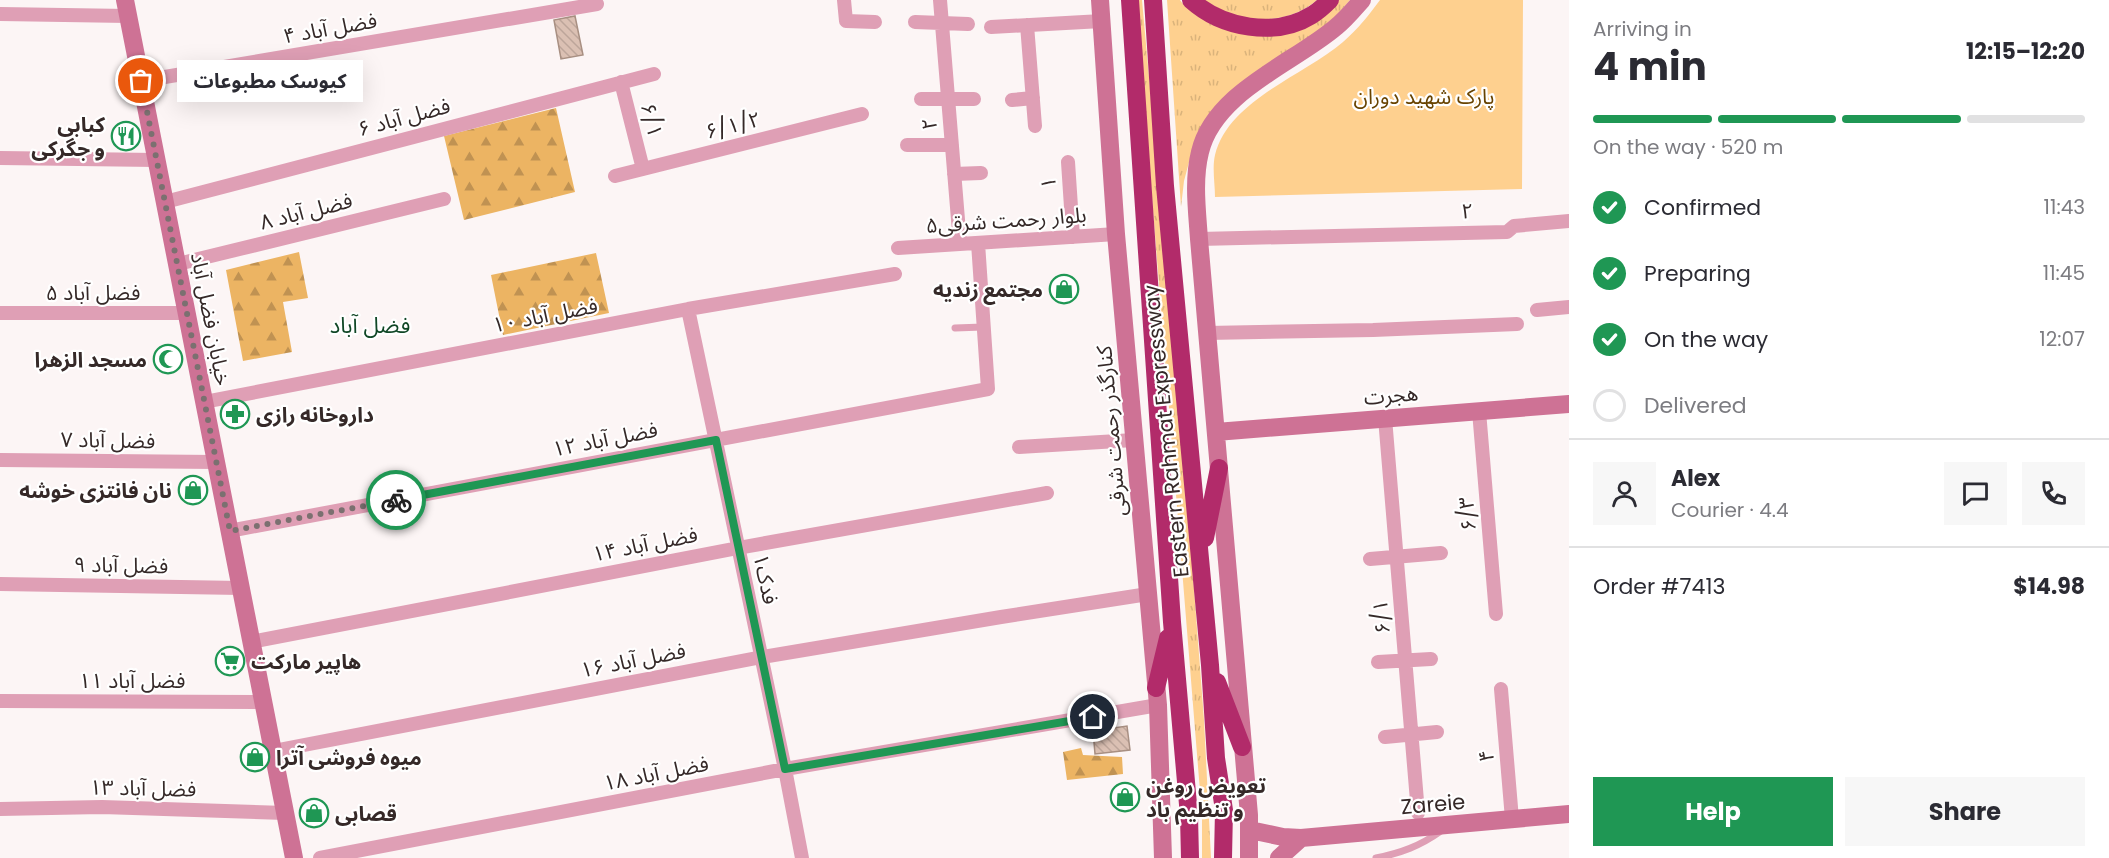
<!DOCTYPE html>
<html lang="en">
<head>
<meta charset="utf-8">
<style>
  body { margin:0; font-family:Poppins,"Noto Sans Arabic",sans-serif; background:#f7f7f7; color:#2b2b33; height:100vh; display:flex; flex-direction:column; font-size:22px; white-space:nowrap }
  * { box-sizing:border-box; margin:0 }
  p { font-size:20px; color:#7c7c81 }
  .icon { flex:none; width:33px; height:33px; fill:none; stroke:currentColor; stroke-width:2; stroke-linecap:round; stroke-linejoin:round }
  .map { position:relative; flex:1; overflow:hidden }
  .sheet { display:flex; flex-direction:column; background:#fff; width:540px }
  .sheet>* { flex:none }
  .pin { position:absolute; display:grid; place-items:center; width:51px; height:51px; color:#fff; margin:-26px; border:3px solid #fff; border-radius:50%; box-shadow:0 2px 6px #0007 }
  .courier { position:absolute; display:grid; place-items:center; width:60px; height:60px; margin:-30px; border:4px solid #1f9754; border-radius:50%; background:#fff; color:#222; box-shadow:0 2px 8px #0007 }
  .bubble { position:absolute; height:42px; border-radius:0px; background:#fff; box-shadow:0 6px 24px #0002; font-size:20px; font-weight:700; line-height:42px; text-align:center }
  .overview em { font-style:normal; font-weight:700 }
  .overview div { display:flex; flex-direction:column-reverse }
  .overview { display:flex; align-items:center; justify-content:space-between; height:102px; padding:0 24px }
  h1 { font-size:39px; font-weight:700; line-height:45px }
  .bar { display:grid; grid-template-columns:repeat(4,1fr); gap:9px 6px; align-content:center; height:72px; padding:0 24px }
  .bar i { height:8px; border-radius:4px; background:#e1e1e2 }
  .bar .selected { background:#1f9754 }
  .bar p { grid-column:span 4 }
  .line { display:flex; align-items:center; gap:15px; padding:0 24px; border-top:2px solid #e1e1e2 }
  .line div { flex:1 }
  .round { display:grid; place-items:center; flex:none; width:63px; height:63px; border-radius:0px; background:#f7f7f7 }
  ol { padding:0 24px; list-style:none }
  li { display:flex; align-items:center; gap:18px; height:66px }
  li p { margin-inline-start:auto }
  li .icon { padding:6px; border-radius:50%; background:#1f9754; color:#fff; stroke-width:4 }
  li:last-child { color:#7c7c81 }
  li i { width:33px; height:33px; border:3px solid #e1e1e2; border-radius:50% }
  .action { display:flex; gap:12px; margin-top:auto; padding:12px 24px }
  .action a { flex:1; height:69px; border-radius:0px; background:#1f9754; color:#fff; font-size:24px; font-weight:700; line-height:69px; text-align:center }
  .action a+a { background:#f7f7f7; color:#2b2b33 }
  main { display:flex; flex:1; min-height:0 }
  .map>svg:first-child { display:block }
  .grass { fill:url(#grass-tufts) }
  .forest { fill:url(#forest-firs) }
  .park { fill:#fed08f }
  .building { fill:url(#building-back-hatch); stroke:#a88f82; stroke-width:1.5 }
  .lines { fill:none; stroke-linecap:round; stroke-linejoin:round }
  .lane { stroke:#df9fb5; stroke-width:7 }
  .street { stroke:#df9fb5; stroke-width:14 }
  .secondary { stroke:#ce7295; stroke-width:18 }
  .highway { stroke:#b22b6a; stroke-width:18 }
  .done { stroke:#7b7070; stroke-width:6; stroke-dasharray:0 10.8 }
  .route { stroke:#1f9754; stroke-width:8 }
  .labels { text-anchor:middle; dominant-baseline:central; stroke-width:4.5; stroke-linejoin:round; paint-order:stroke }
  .street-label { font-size:21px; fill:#352928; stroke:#fff }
  .park-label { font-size:21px; fill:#684300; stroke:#fff }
  .poi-label { font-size:21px; font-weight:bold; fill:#352928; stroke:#fff; text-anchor:start }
  .neighbourhood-label { font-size:22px; fill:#104726; stroke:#fff }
</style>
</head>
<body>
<main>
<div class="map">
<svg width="1569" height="858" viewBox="0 0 1569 858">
  <defs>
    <pattern id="grass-tufts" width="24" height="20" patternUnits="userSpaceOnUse" patternTransform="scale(1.5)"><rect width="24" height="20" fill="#fed08f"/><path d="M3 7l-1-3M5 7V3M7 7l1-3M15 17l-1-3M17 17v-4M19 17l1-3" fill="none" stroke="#dab37b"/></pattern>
    <pattern id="forest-firs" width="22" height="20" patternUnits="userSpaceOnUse" patternTransform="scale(1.5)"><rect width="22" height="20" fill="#ecb463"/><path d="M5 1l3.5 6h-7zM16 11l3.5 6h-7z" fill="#c09252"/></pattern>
    <pattern id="building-back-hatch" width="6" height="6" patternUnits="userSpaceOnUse" patternTransform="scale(1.5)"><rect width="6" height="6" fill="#dbc0b3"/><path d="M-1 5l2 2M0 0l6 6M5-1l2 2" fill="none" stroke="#bda59a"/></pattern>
  </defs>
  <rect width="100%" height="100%" fill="#fcf5f5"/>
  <path class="grass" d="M1136 0H1142L1186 484 1204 720 1211 858H1202V816Z
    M1167 0H1180L1183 4 1249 34 1336 4 1339 0H1350L1338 14 1193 147 1184 181 1181 207Z
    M1203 0H1317C1293 21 1257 24 1228 13 1220 10 1211 4 1203 0Z"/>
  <path class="forest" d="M556 108 575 192 464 220 444 136Z
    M299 252 308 298 283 302 292 352 243 361 226 270Z
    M596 253 609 313 503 335 491 275Z
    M1081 748 1083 755 1122 757 1123 774 1067 780 1063 752Z"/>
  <path class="park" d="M1380 0H1523L1522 189 1215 197C1215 184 1212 168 1215 155 1229 100 1303 76 1343 42 1358 29 1369 15 1380 0Z"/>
  <path class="building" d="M575 16 583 55 561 59 554 20Z
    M1127 726 1130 750 1095 754 1093 731Z"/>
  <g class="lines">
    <path class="lane" d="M955 328 983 327
      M1376 858C1401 853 1420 846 1441 831"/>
    <path class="street" d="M844 0 846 21 875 22
      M940 0 960 244
      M0 14 128 16
      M915 22 968 24
      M1027 25 1035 126
      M991 27 1102 21
      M141 81 597 4
      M621 82 643 169
      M921 99H974
      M1012 100 1033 98
      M907 145H952
      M0 158 156 160
      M1068 162 1073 237
      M954 174 981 173
      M615 176 862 114
      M165 202 654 74
      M1199 239 1507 232 1514 226 1569 221
      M898 248 1116 234
      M178 264 444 199
      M688 309 785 769 802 858
      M1537 310 1569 307
      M0 313H187
      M1207 333 1373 330 1517 324
      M204 402 688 309 895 274
      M1479 411 1496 614
      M1385 418 1418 813
      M1019 447 1134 440
      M0 460 216 462
      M229 531 988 389 978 243
      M1370 559 1441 553
      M0 584 241 588
      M251 642 738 548 1047 493
      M1378 662 1431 659
      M1501 689 1512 819
      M0 701 263 702
      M1385 737 1437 732
      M273 751 762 657 1001 617 1148 594
      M0 809 102 807 285 813
      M320 858 785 769 1158 705"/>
    <path class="secondary" d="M125 0 294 858
      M1100 0 1116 234 1158 705 1163 858
      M1216 432 1569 404
      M1250 830 1283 837 1301 838 1569 814
      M1249 858V815L1199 239C1197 210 1193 180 1200 152 1214 92 1294 63 1336 27 1346 19 1354 9 1362 0
      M1279 858 1301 838"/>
    <path class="highway" d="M1130 0 1172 622 1189 816 1190 858
      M1153 0 1165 186 1210 665 1216 758 1224 810 1223 858
      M1191 0C1222 28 1275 38 1312 15 1319 11 1325 5 1330 0
      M1205 538 1219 468
      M1217 682 1242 747
      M1156 688 1168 638"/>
  </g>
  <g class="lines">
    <path class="done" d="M141 81 230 531 396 500"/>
    <path class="route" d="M396 500 716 440 785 769 1093 717"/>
  </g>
  <defs>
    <g id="restaurant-ring" transform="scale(1.5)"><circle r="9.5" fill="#fff" stroke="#1f9754" stroke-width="1.5"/><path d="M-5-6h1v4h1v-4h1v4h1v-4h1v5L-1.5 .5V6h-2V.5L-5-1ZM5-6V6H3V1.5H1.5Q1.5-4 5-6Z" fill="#1f9754"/></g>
    <g id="shop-ring" transform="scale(1.5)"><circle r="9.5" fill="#fff" stroke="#1f9754" stroke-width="1.5"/><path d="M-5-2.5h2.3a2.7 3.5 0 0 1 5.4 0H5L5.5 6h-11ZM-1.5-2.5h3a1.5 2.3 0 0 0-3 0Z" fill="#1f9754"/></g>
    <g id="mosque-ring" transform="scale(1.5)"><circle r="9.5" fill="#fff" stroke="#1f9754" stroke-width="1.5"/><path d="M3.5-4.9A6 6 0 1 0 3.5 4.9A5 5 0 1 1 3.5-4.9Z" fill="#1f9754"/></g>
    <g id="pharmacy-ring" transform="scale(1.5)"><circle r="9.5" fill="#fff" stroke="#1f9754" stroke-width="1.5"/><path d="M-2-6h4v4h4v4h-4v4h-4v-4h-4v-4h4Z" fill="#1f9754"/></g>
    <g id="supermarket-ring" transform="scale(1.5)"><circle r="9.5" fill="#fff" stroke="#1f9754" stroke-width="1.5"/><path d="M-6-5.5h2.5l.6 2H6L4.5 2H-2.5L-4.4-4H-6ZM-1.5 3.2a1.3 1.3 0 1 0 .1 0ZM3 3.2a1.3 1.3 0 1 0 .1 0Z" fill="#1f9754"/></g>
  </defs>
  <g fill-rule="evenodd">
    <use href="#restaurant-ring" x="126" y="136"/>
    <use href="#shop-ring" x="1064" y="289"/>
    <use href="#mosque-ring" x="168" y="359"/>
    <use href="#pharmacy-ring" x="235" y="414"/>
    <use href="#shop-ring" x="193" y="490"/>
    <use href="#supermarket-ring" x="230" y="661"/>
    <use href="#shop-ring" x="255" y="757"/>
    <use href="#shop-ring" x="1125" y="797"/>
    <use href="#shop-ring" x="314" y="813"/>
  </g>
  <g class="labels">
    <g class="street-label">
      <text transform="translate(330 28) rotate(-10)">فضل آباد ۴</text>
      <text transform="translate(404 117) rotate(-15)">فضل آباد ۶</text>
      <text transform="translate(652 120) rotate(76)">۶/۱</text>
      <text transform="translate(929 124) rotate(-95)">۲</text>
      <text transform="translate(733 125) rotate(-14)">۶/۱/۲</text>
      <text transform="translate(1048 183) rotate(-94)">۱</text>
      <text transform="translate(306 211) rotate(-14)">فضل آباد ۸</text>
      <text transform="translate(1467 211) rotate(-1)">۲</text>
      <text transform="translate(1006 220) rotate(-4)">۵بلوار رحمت شرقی</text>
      <text x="93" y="292">فضل آباد ۵</text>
      <text transform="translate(545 315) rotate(-11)">فضل آباد ۱۰</text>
      <text transform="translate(211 319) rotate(79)">خیابان فضل آباد</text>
      <text transform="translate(1391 395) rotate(-5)">هجرت</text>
      <text transform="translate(1111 431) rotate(-95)">کنارگذر رحمت شرقی</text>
      <text transform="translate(1166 431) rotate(-96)">Eastern Rahmat Expressway</text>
      <text transform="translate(605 439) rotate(-11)">فضل آباد ۱۲</text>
      <text transform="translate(108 440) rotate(1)">فضل آباد ۷</text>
      <text transform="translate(1467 514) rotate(-95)">۶/۳</text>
      <text transform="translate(645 544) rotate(-11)">فضل آباد ۱۴</text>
      <text transform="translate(121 565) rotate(1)">فضل آباد ۹</text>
      <text transform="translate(766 579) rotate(78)">فدک۱</text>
      <text transform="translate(1381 617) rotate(-95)">۶/۱</text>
      <text transform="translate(633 660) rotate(-11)">فضل آباد ۱۶</text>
      <text x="132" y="680">فضل آباد ۱۱</text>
      <text transform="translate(1486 756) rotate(-95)">۴</text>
      <text transform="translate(656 773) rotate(-11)">فضل آباد ۱۸</text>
      <text transform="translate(143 788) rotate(1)">فضل آباد ۱۳</text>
      <text transform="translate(1433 804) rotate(-5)">Zareie</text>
    </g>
    <g class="park-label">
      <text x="1424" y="96">پارک شهید دوران</text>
    </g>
    <g class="poi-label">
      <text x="105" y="124" text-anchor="end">کبابی<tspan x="105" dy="24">و جگرکی</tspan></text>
      <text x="1043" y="289" text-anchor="end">مجتمع زندیه</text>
      <text x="147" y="359" text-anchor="end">مسجد الزهرا</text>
      <text x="256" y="414">داروخانه رازی</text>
      <text x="172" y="490" text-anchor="end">نان فانتزی خوشه</text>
      <text x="251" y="661">هاپیر مارکت</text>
      <text x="276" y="757">میوه فروشی آترا</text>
      <text x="1146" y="785">تعویض روغن<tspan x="1146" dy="24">و تنظیم باد</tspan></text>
      <text x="335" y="813">قصابی</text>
    </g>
    <g class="neighbourhood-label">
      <text x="370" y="325">فضل آباد</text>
    </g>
  </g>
</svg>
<div class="pin" style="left:141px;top:81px;background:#ea580c"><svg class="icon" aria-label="bag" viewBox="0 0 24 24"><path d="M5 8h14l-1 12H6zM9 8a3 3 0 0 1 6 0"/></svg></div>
<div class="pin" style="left:1093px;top:717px;background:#1f2937"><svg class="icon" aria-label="home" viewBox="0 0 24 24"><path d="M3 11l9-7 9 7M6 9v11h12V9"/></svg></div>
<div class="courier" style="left:396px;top:500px"><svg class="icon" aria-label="bike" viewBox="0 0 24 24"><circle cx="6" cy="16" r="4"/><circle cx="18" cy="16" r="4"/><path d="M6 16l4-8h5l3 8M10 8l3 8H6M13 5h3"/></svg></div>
<div class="bubble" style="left:177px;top:60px;width:186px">کیوسک مطبوعات</div>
</div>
<section class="sheet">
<div class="overview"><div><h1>4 min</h1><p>Arriving in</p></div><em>12:15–12:20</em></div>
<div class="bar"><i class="selected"></i><i class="selected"></i><i class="selected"></i><i></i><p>On the way · 520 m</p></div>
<ol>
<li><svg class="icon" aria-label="check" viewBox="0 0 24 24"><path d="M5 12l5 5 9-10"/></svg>Confirmed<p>11:43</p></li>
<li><svg class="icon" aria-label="check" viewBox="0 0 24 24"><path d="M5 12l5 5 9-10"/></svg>Preparing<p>11:45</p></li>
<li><svg class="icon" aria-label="check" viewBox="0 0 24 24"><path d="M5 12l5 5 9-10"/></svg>On the way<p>12:07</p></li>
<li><i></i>Delivered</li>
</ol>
<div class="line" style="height:108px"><a class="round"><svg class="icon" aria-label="person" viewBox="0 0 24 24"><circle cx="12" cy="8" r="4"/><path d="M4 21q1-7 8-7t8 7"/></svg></a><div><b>Alex</b><p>Courier · 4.4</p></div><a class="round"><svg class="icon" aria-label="chat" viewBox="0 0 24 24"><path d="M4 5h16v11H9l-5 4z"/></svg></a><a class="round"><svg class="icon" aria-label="phone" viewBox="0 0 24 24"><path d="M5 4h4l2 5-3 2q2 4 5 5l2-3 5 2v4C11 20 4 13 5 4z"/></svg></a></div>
<div class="line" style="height:78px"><div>Order #7413</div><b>$14.98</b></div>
<div class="action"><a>Help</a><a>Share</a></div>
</section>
</main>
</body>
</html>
